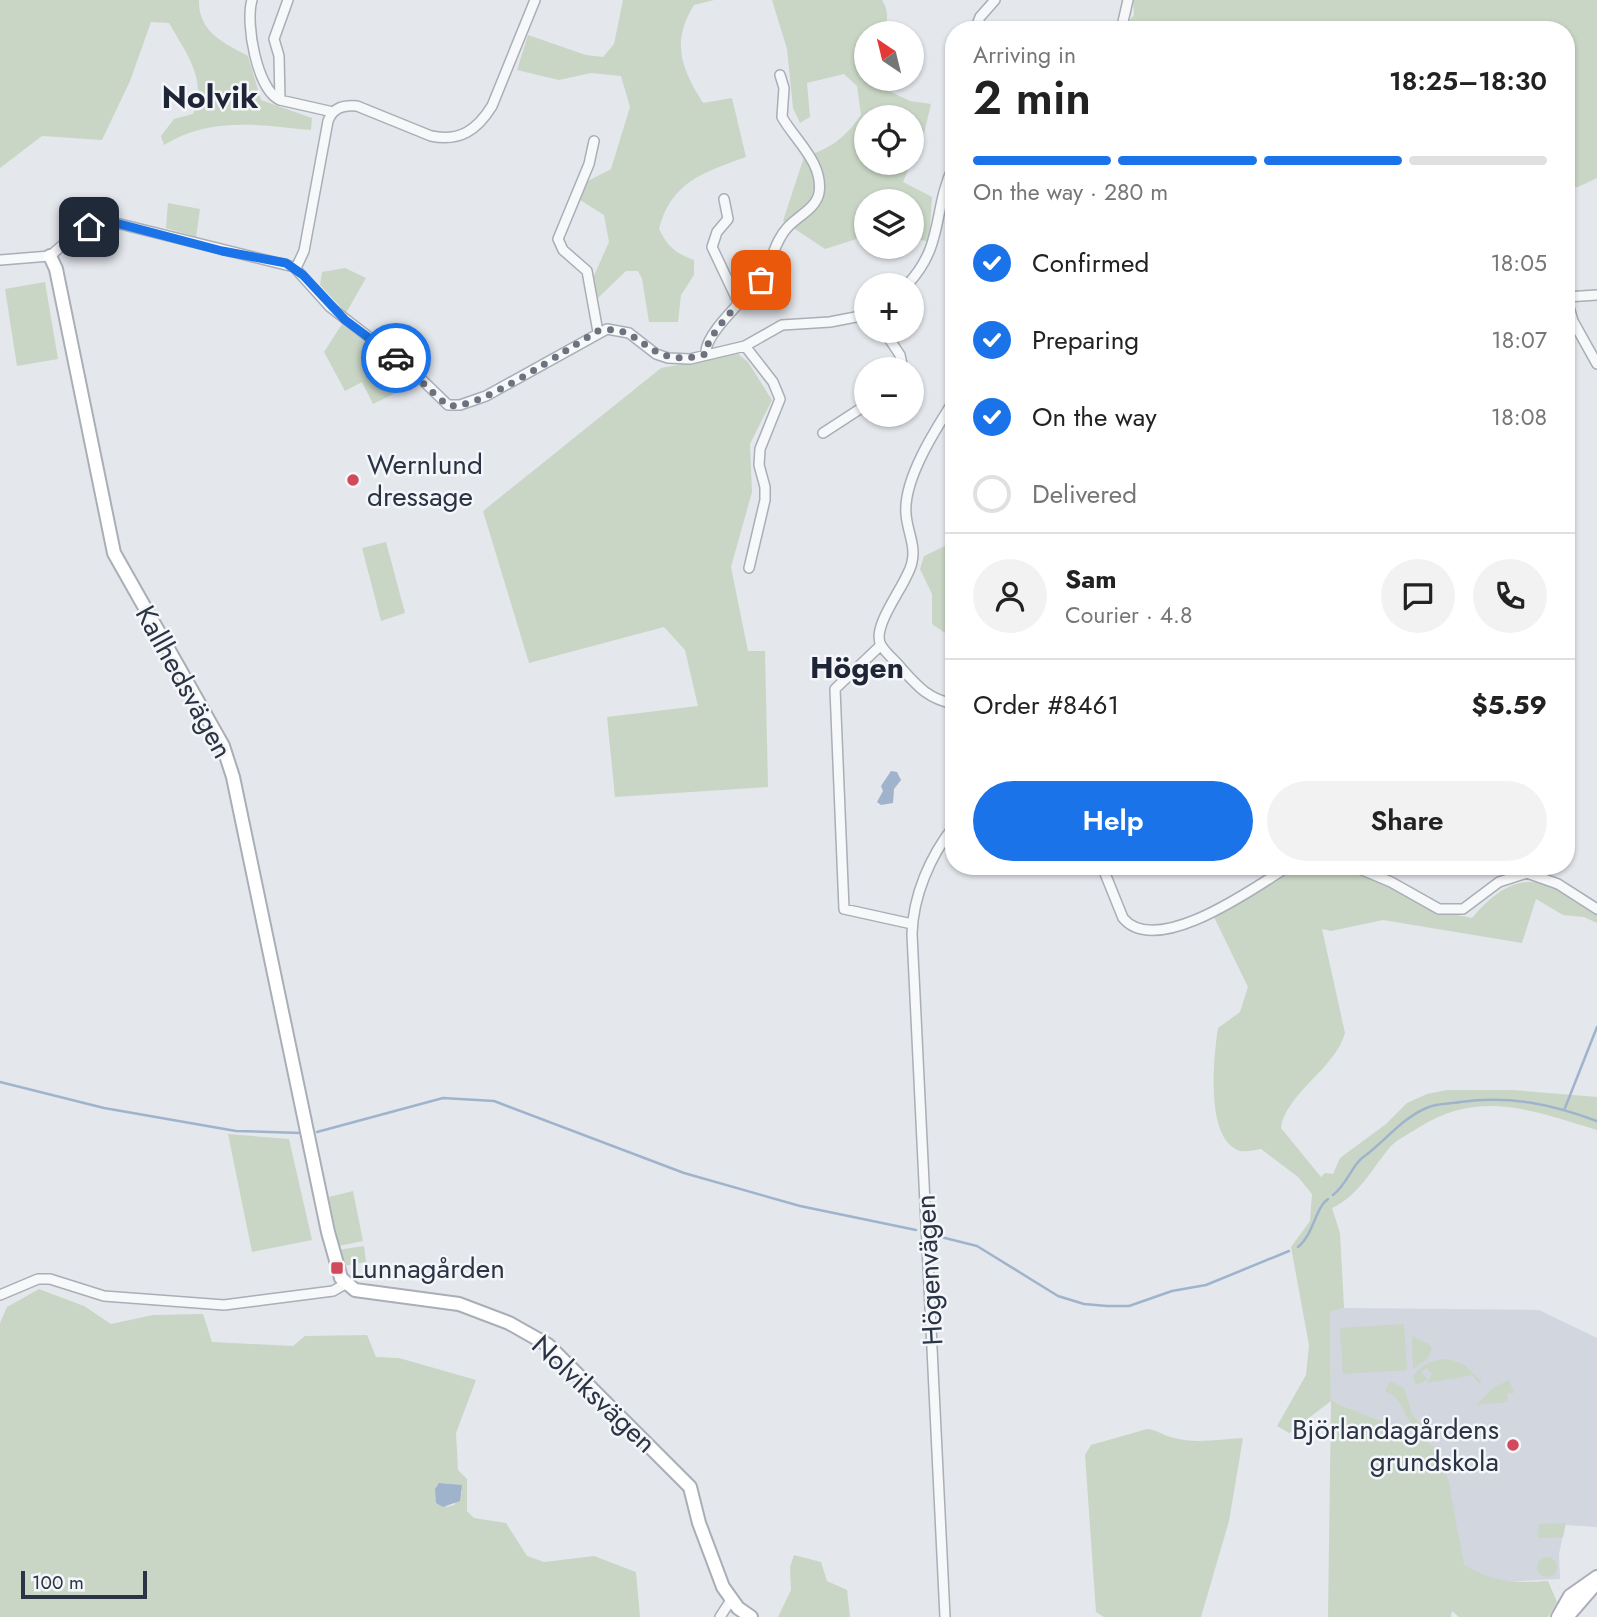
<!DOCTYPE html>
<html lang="en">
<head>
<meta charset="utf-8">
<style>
  body { margin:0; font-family:Jost,sans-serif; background:#f2f2f2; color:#222; height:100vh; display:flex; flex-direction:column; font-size:26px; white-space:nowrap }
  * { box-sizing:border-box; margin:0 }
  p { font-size:23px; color:#767676 }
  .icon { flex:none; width:38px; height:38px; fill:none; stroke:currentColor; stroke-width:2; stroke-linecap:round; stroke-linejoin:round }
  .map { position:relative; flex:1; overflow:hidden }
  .drawer { position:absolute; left:945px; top:21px; width:630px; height:854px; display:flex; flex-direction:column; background:#fff; border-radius:28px; box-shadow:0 2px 5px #0004 }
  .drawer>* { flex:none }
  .needle { width:46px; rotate:325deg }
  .fabs { position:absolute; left:854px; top:21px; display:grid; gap:14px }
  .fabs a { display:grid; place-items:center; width:70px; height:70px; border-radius:50%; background:#fff; box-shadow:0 2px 5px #0004; font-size:35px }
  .scale { position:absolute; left:21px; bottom:18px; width:126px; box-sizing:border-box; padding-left:7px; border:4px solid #2b3445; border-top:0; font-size:19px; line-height:24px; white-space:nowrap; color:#2b3445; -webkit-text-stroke:5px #f4f6f9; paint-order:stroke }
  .pin { position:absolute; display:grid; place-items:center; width:60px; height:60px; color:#fff; margin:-30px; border-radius:14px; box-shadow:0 4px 10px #0006 }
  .courier { position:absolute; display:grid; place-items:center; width:70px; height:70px; margin:-35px; border:5px solid #1a73e8; border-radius:50%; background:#fff; color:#222; box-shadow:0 2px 9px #0007 }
  .head em { font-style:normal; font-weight:600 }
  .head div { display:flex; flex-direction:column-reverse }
  .head { display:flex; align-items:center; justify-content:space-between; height:119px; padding:0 28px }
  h1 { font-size:46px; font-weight:600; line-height:52px }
  .bar { display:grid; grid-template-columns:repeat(4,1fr); gap:10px 7px; align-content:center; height:84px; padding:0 28px }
  .bar i { height:9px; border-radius:5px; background:#e0e0e0 }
  .bar .active { background:#1a73e8 }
  .bar p { grid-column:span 4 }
  .line { display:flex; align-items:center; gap:18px; padding:0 28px; border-top:2px solid #e0e0e0 }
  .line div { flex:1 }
  .round { display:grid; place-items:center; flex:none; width:74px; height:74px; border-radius:37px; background:#f2f2f2 }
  ol { padding:0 28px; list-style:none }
  li { display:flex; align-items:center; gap:21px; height:77px }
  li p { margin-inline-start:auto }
  li .icon { padding:7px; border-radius:50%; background:#1a73e8; color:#fff; stroke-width:4 }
  li:last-child { color:#767676 }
  li i { width:38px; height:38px; border:4px solid #e0e0e0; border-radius:50% }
  .button { display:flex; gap:14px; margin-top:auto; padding:14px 28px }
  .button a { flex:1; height:80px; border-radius:42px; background:#1a73e8; color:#fff; font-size:28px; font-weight:600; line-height:80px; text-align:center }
  .button a+a { background:#f2f2f2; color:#222 }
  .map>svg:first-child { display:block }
  .built { fill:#d2d6de }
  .green { fill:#c9d6c5; fill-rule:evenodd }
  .water { fill:#9fb4cc }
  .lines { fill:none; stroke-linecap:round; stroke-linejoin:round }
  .stream { stroke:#9fb4cc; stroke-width:2.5 }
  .street-casing { stroke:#a9aeb7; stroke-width:12 }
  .secondary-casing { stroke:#a9aeb7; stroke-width:16 }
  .street { stroke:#f7f8fa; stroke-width:9 }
  .secondary { stroke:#fff; stroke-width:12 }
  .done { stroke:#6c737f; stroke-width:7; stroke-dasharray:0 12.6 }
  .route { stroke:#1a73e8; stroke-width:9 }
  .poi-dot { fill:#d1495b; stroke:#f4f6f9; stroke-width:2.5 }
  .labels { text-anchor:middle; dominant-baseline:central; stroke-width:5; stroke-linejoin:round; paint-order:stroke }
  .poi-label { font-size:28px; fill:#2b3445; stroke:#f4f6f9; text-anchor:start }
  .street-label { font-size:28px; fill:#2b3445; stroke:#f4f6f9 }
  .neighbourhood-label { font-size:30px; font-weight:bold; fill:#1d2536; stroke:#f4f6f9 }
  .quarter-label { font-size:32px; font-weight:bold; fill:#1d2536; stroke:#f4f6f9 }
</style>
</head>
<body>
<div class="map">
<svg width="1597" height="1617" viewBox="0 0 1597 1617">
  <rect width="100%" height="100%" fill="#e4e7ec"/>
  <path class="built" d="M1344 1308 1539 1310 1597 1338V1527L1565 1525 1559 1554 1560 1579 1500 1582 1482 1576 1465 1565 1422 1440 1331 1400 1330 1310Z"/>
  <path class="green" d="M0 0H199C198 32 224 43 248 56L261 100 312 118 311 130C260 125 210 116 164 145L161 136 174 119 193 114C208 80 186 53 169 23L151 22 130 81 102 140 42 136 0 168Z
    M623 0H714L694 5C671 42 681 68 703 103L732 98 746 157C704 172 671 182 659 229 668 247 675 253 694 260V275L681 295 678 322H649L642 279 638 271H626L597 299 593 278 609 242 604 215 580 200 588 181 611 169 630 107 621 76 591 73 559 80 517 70 528 35 586 55 603 57 614 44Z
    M772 0H882C889 11 889 22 881 33H866V79H881L885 89 910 101 931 104 923 138 912 162V117H866V163H911L903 182 932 197 929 242 912 237V201H866V236L825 249 783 221 804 157C830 149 845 138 861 115L857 86 844 74 807 83 810 117 800 123 793 108 787 49Z
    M1133 0H1597V178L1578 187H1566V30H1121L1134 15Z
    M168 203 200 209 196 237 166 228Z
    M345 268 366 278 346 313 320 285 322 272Z
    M45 282 58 359 17 366 5 289Z
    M342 324 411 374 415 380 414 384 373 404 362 382 345 391 324 352Z
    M738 354 748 362 772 400 750 444 752 492 731 567 748 651H765L768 787 615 797 607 717 698 706 685 650 664 627 529 663 483 511 661 368Z
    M954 530V639L932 624V594L920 569 924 556 945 546Z
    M386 542 405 613 381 621 362 548Z
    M1299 866H1342L1383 882 1431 910 1472 918C1516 866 1545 876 1597 913V923L1584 917 1563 915 1536 899 1522 943 1383 920 1331 931 1322 929 1345 1033C1335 1069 1285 1094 1281 1128L1321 1177 1325 1173 1333 1174 1340 1158 1386 1124 1407 1103 1427 1094 1447 1090H1513L1597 1097V1130C1532 1111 1480 1088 1418 1128 1409 1134 1398 1139 1391 1146 1373 1167 1359 1196 1332 1208L1340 1233 1344 1308 1330 1311 1331 1400C1350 1410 1428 1438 1438 1450 1450 1467 1457 1540 1465 1565 1493 1583 1516 1583 1548 1581L1557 1602 1548 1617H1459L1452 1611 1451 1617H1328L1331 1401 1289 1433 1277 1426 1306 1375 1309 1345 1291 1247 1310 1221 1312 1194 1298 1177 1261 1149C1255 1150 1246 1152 1240 1151 1204 1140 1214 1054 1218 1028L1240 1012 1248 987 1214 917Z
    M228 1134 289 1139 312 1240 252 1252Z
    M353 1191 363 1241 339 1246 329 1197Z
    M364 1246 366 1262 343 1266 337 1250Z
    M39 1289 84 1306 111 1324 153 1315 203 1314 212 1342 293 1346 305 1336 367 1335 376 1357 399 1358 476 1380 456 1433 458 1470 467 1479V1511L474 1518 506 1523 527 1556 544 1562 594 1556 636 1572 640 1617H0V1323L7 1307ZM444 1483 455 1486 462 1492 454 1505 447 1507 438 1499Z
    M1404 1324 1407 1370 1343 1374 1340 1328Z
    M1412 1336 1429 1344 1432 1349 1428 1358 1413 1369Z
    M1448 1359 1465 1365 1482 1382 1479 1383 1472 1375 1427 1383 1432 1374 1426 1368 1416 1377 1421 1372 1428 1380 1416 1385 1413 1376C1423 1364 1433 1359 1448 1359Z
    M1509 1380 1514 1393H1508L1507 1402 1476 1405 1493 1388Z
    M1390 1381 1404 1388 1412 1414 1427 1433C1400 1426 1410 1402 1385 1391Z
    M1147 1429C1158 1430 1164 1436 1174 1438 1196 1444 1220 1439 1243 1438L1229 1521 1201 1617H1104L1096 1612 1085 1455 1091 1445Z
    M1566 1523 1563 1537 1538 1538 1539 1524Z
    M794 1555 821 1562 827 1581 847 1590 850 1617H778L791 1590 790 1567Z
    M1537 1567a10 10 0 1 1 20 0a10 10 0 1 1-20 0Z"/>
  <path class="water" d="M891 771 897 772 901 780 894 789 893 803 881 805 877 802 883 791 881 786Z
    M439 1483 462 1485 460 1501 443 1507 436 1503 435 1489Z"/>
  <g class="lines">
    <path class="stream" d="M0 1082 104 1108 236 1131 301 1133
      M1565 1108 1597 1027
      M317 1132 443 1098 494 1101 684 1173 800 1206 916 1230
      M1333 1195C1347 1184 1352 1166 1362 1158 1383 1144 1402 1117 1429 1107 1438 1103 1450 1104 1460 1102 1509 1095 1551 1104 1597 1121
      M933 1235 977 1246 1058 1296 1084 1304 1107 1306H1129L1172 1291 1206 1285 1289 1251
      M1298 1247C1314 1234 1315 1208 1328 1199"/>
    <g class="street-casing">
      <path id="street" d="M252 0C245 23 257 90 280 100
        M288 0 274 39 279 56 280 100 333 112
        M1122 26 1128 0
        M975 30 980 17 995 0
        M594 141 589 164 558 239 563 250 587 271 598 332
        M724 199 728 219 717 232 712 247 739 304
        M0 260 50 256 72 237 100 223 112 222 294 267 330 307 413 371 448 405H460L486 396 607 329 629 333 656 354 668 358 690 359 745 346 782 325 830 322 866 315
        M296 268 304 251 328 121C333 107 344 105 357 106L431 136C460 142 477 130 492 106L535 0
        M907 285C945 245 932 210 954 165
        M1597 295 1566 297 1573 321 1597 364
        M884 331 900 355 903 369
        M745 346 773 382 780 399 760 449 759 465 765 487V500L749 568
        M706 354C703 335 747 297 759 281 772 266 773 243 787 228 796 217 816 209 819 193 824 163 794 139 782 117L784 88 780 75
        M953 402C935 430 903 480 906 514 907 530 916 546 912 562 909 582 870 626 881 645 886 654 896 661 902 669 919 688 929 699 954 704
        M823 433 866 405
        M881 645 835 689 844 909 912 924
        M1029 866 1031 868
        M1102 866 1123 918C1157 959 1257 886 1289 866
        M1353 866 1391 882 1439 909H1463L1499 882 1527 873 1558 884 1597 909
        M0 1295 38 1279H50L104 1296 224 1305 333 1291 345 1284
        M720 1617 731 1600
        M945 1617 912 934C913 896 930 856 954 826"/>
    </g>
    <g class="secondary-casing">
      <path id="secondary" d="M50 256 56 269 114 553 223 746 233 777 328 1232 341 1278 355 1290 459 1304 509 1323 548 1345 690 1487 699 1523 723 1587 738 1608 751 1617
        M1558 1617 1570 1596 1597 1577
        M1567 1617 1592 1588"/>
    </g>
    <use href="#street" class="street"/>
    <use href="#secondary" class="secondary"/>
  </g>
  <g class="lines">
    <path class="done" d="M396 358C406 365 443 404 448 405 474 414 571 346 598 331 645 321 644 372 706 354 704 336 748 294 761 280"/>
    <path class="route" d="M89 227 112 222 222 251 286 263 303 275 345 320 396 358"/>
  </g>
  <g class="poi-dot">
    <circle cx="353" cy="480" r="7"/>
    <rect x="330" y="1261" width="14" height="14" rx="3.5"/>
    <circle cx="1513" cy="1445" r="7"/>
  </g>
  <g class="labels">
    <g class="poi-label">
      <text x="367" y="464">Wernlund<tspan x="367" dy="32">dressage</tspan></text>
      <text x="351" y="1268">Lunnagården</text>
      <text x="1499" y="1429" text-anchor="end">Björlandagårdens<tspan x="1499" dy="32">grundskola</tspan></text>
    </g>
    <g class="street-label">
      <text transform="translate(184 682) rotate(61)">Kallhedsvägen</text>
      <text transform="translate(929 1270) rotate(-93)">Högenvägen</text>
      <text transform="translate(594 1394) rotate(43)">Nolviksvägen</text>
    </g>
    <g class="neighbourhood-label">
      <text x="857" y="667">Högen</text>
    </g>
    <g class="quarter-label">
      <text x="210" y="97">Nolvik</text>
    </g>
  </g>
</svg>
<div class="fabs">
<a><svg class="needle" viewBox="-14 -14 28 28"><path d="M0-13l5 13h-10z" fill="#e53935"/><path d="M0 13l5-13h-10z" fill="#767676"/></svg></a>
<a><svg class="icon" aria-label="locate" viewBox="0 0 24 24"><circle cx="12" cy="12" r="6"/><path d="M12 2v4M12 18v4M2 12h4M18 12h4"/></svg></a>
<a><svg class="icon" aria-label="layers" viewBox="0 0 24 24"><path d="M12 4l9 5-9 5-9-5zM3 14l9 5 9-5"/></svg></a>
<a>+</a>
<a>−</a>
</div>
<div class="scale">100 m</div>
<div class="pin" style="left:761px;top:280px;background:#ea580c"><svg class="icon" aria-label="bag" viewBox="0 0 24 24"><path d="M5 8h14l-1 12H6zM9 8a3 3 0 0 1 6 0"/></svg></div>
<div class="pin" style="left:89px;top:227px;background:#1f2937"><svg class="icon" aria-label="home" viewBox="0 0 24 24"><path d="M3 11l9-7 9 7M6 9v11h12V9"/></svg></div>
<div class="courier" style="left:396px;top:358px"><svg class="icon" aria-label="car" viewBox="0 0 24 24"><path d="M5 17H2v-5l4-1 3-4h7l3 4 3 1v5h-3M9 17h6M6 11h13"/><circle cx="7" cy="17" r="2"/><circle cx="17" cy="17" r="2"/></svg></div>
<section class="drawer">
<div class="head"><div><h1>2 min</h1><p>Arriving in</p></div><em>18:25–18:30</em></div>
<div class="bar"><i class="active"></i><i class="active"></i><i class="active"></i><i></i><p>On the way · 280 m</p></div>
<ol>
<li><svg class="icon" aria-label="check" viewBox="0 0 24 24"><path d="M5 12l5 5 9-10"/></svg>Confirmed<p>18:05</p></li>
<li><svg class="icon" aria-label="check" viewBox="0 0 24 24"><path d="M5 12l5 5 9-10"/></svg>Preparing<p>18:07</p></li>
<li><svg class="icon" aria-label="check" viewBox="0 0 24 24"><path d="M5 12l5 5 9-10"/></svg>On the way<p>18:08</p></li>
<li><i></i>Delivered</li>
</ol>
<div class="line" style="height:126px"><a class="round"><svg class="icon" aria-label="person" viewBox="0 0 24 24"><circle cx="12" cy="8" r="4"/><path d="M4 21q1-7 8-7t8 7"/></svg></a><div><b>Sam</b><p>Courier · 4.8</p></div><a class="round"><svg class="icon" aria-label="chat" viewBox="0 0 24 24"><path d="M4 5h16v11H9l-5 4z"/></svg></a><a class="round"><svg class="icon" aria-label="phone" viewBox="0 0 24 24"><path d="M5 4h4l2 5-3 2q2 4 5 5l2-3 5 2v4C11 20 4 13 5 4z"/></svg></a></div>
<div class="line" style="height:91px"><div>Order #8461</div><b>$5.59</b></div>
<div class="button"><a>Help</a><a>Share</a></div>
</section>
</div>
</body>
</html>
